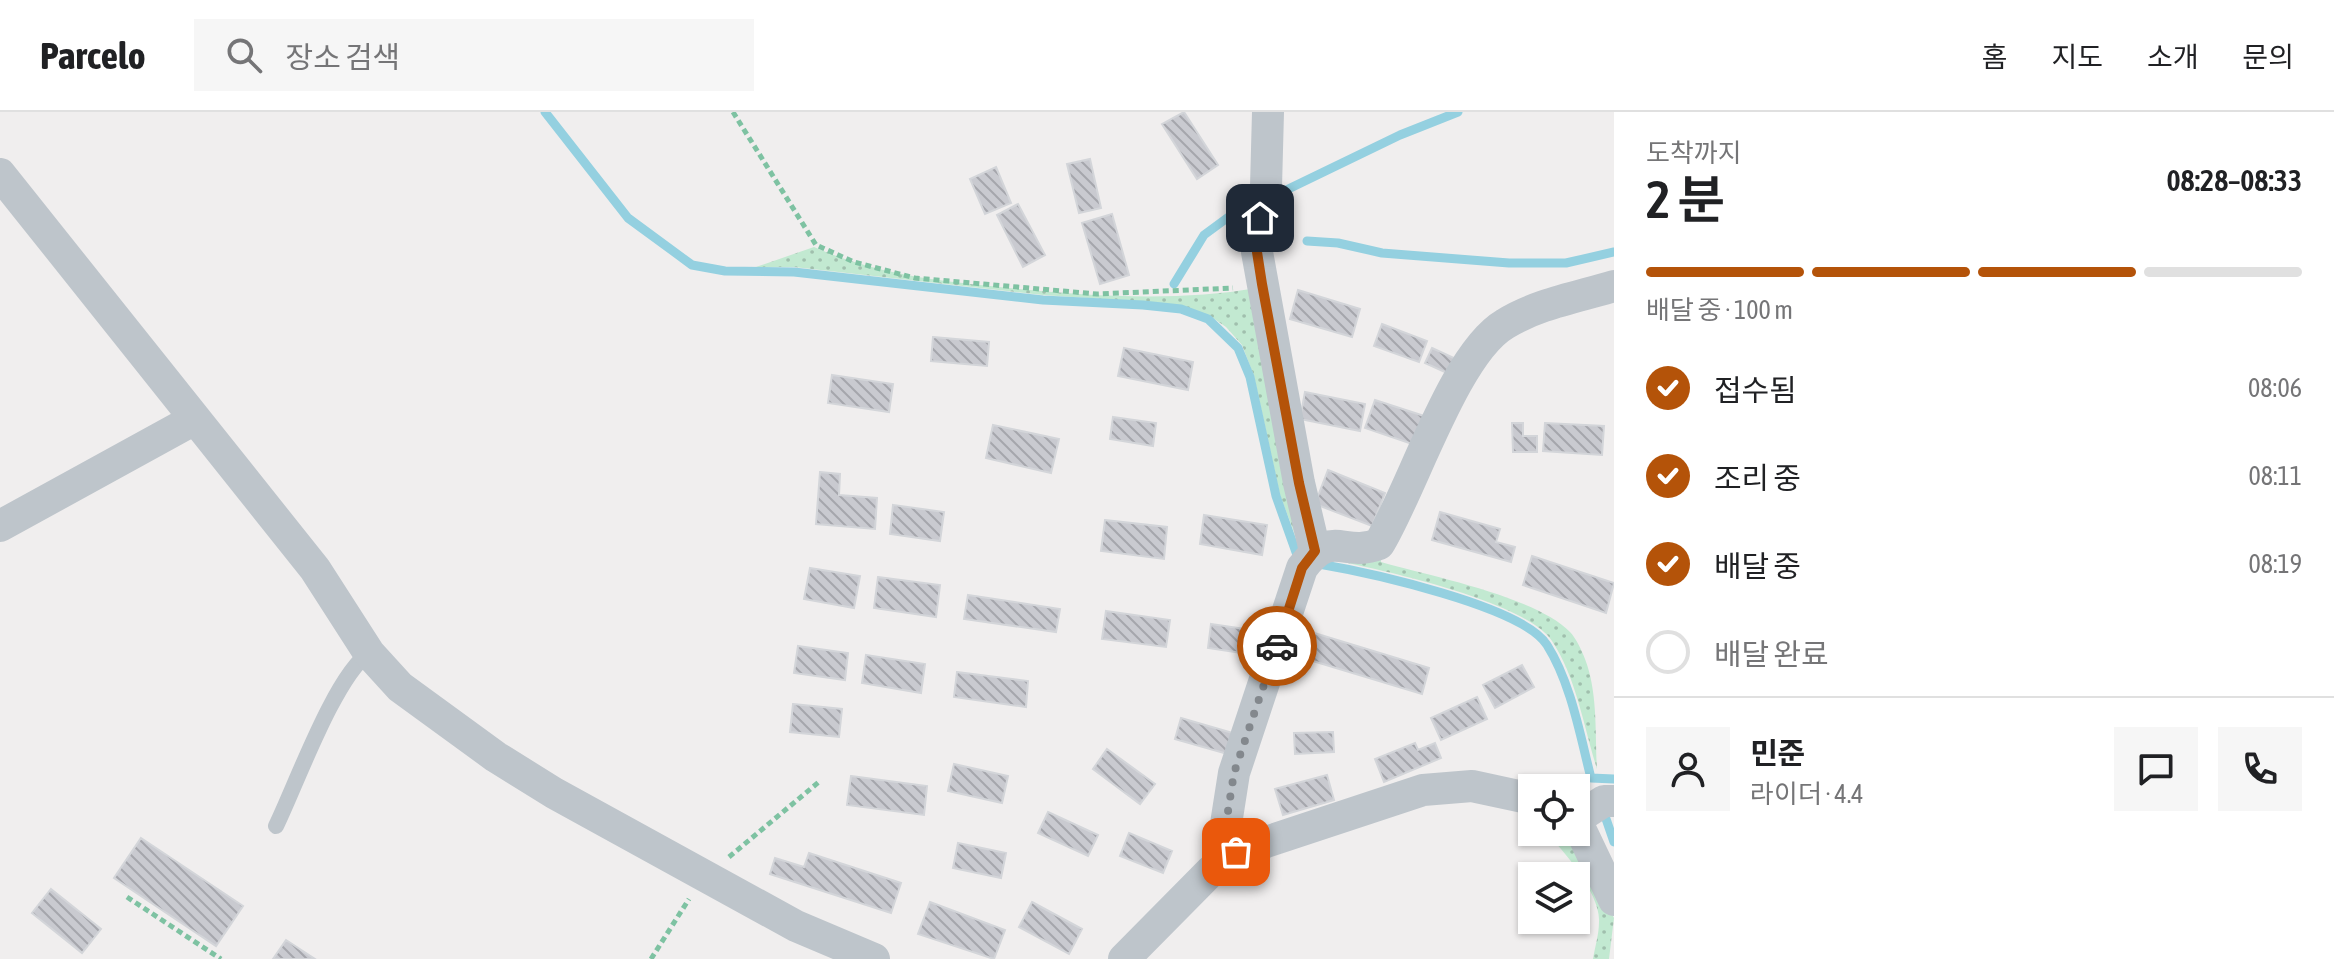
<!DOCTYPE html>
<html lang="ko">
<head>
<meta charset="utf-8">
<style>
  body { margin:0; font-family:"Asap Condensed","Noto Sans KR",sans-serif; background:#f6f6f6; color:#202124; height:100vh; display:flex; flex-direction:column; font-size:30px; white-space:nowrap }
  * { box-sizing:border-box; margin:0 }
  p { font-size:26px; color:#757577 }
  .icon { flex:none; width:44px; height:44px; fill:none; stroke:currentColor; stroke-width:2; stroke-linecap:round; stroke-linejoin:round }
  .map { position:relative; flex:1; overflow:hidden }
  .drawer { display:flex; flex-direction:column; background:#fff; width:720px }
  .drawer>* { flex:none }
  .buttons { position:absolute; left:1518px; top:662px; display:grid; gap:16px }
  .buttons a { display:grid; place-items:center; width:72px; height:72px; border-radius:0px; background:#fff; box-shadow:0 2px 6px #0004; font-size:40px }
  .pin { position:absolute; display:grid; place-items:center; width:68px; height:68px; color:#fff; margin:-34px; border-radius:16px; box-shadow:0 4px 12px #0006 }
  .courier { position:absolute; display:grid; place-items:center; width:80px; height:80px; margin:-40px; border:6px solid #b45309; border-radius:50%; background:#fff; color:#222; box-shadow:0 2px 10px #0007 }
  .summary em { font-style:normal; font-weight:600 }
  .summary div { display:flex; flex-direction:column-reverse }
  .summary { display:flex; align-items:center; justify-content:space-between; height:136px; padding:0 32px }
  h1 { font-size:52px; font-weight:600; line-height:60px }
  .bar { display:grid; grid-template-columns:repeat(4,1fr); gap:12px 8px; align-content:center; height:96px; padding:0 32px }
  .bar i { height:10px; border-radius:6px; background:#e0e0e0 }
  .bar .selected { background:#b45309 }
  .bar p { grid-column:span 4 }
  .line { display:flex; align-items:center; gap:20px; padding:0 32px; border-top:2px solid #e0e0e0 }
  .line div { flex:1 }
  .round { display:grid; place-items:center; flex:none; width:84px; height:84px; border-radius:0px; background:#f6f6f6 }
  ol { padding:0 32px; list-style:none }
  li { display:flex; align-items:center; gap:24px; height:88px }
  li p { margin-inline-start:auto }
  li .icon { padding:8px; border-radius:50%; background:#b45309; color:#fff; stroke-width:4 }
  li:last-child { color:#757577 }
  li i { width:44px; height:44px; border:4px solid #e0e0e0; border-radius:50% }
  header { display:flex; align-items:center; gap:48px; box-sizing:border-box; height:112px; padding:0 40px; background:#fff; border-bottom:2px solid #e0e0e0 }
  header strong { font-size:38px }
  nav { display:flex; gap:44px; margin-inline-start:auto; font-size:28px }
  .search { width:560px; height:72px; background:#f6f6f6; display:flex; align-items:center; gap:20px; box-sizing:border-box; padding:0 28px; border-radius:0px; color:#757577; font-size:30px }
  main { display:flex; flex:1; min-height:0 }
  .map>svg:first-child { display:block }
  .grass { fill:url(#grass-dots) }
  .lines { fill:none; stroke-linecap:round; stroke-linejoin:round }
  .stream { stroke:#94d0e0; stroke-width:9 }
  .building { fill:url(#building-back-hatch); stroke:#d3d5d9; stroke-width:2 }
  .path { stroke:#7ec2a2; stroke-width:5; stroke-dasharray:6 4; stroke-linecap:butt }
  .lane { stroke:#bec5cb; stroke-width:16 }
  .street { stroke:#bec5cb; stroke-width:32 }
  .done { stroke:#83888d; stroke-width:8; stroke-dasharray:0 14.4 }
  .route { stroke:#b45309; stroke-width:10 }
</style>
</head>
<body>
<header>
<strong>Parcelo</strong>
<div class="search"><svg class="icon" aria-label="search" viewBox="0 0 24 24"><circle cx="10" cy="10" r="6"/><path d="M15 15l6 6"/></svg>장소 검색</div>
<nav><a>홈</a><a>지도</a><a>소개</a><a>문의</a></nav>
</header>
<main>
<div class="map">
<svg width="1614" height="847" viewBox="0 0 1614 847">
  <defs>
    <pattern id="grass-dots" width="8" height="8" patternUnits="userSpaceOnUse" patternTransform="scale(2)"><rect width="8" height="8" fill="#c2e9d1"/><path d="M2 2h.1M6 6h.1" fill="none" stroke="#a0bfad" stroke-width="1.8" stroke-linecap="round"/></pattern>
    <pattern id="building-back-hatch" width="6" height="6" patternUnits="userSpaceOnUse" patternTransform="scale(2)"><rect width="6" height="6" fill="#c9cad0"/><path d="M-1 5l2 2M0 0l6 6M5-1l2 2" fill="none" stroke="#a5a6ac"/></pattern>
  </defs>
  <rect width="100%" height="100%" fill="#f0eeee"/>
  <path class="grass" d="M814 135C878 163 940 169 1009 176 1091 184 1176 190 1257 176L1302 441 1280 383 1254 264 1242 233 1226 215 1210 204 1162 191 1043 183 794 155H756Z
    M1381 438V450C1430 464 1537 485 1570 520 1576 526 1582 539 1585 547 1598 580 1595 622 1597 657 1584 615 1576 565 1552 529 1525 488 1371 455 1322 446Z
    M1545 720H1564L1573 731 1614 806 1609 847H1593C1595 835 1599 822 1599 810 1601 783 1564 738 1545 720Z"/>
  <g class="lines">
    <path class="stream" d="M545 0 628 106 692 153 725 159 794 160 1043 188 1143 193 1181 197 1208 207 1238 236 1250 265 1276 384 1297 443
      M1278 82 1400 23 1458 0
      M1307 129 1338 131 1382 141 1509 151H1566L1614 140
      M1174 172 1204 123 1257 84
      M1319 452C1366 460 1523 494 1547 533 1571 571 1580 623 1591 666L1614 667
      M1604 701 1614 730"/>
  </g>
  <path class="building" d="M1184 0 1218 53 1197 67 1162 12Z
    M1090 47 1101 96 1079 101 1067 52Z
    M996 55 1011 91 985 102 970 67Z
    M1018 92 1045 143 1023 155 997 103Z
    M1112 102 1129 163 1100 172 1082 111Z
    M1298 178 1360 197 1352 225 1290 207Z
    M1382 212 1427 229 1419 250 1374 234Z
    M933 225 989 230 987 254 931 249Z
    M1124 236 1193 250 1188 278 1118 264Z
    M1432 236 1456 247 1449 262 1425 251Z
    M832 263 893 272 889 300 828 291Z
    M1305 280 1365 292 1360 319 1300 307Z
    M1375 288 1424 304 1415 333 1365 316Z
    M1113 305 1156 311 1153 334 1110 327Z
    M1512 311H1523V324H1537V340H1513Z
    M1545 311 1604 314 1602 343 1543 339Z
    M993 313 1059 327 1051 361 986 346Z
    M1328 358 1385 381 1372 414 1315 392Z
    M820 360 840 362 839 383 877 386 875 417 816 412Z
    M893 393 944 400 940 429 890 422Z
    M1440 400 1500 417 1496 430 1515 435 1511 450 1432 428Z
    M1204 403 1267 413 1262 443 1200 432Z
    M1105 408 1167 415 1164 447 1101 439Z
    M1532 444 1614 471 1606 501 1523 473Z
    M810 456 860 464 854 496 804 487Z
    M878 465 940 473 936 505 874 496Z
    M968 483 1060 497 1056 520 964 507Z
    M1106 499 1170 508 1166 535 1102 527Z
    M1211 512 1266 520 1262 544 1208 536Z
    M1311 520 1429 556 1422 582 1303 546Z
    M798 534 848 541 845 568 794 561Z
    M866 543 925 552 921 581 862 571Z
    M1522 553 1534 575 1495 596 1483 573Z
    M957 560 1028 569 1026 595 954 585Z
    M1477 585 1487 607 1441 628 1431 606Z
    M793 592 842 597 839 625 790 620Z
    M1181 606 1236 622 1231 643 1175 627Z
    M1333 620 1334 640 1295 642 1294 621Z
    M1415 631 1418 638 1435 631 1441 646 1384 670 1375 647Z
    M1107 637 1155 672 1140 692 1093 657Z
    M954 652 1008 664 1002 691 948 679Z
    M1327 663 1334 688 1283 703 1275 677Z
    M851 664 927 674 924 703 847 693Z
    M1048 700 1098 723 1088 744 1038 721Z
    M1129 721 1172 739 1163 761 1120 744Z
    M141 726 243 794 216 834 114 766Z
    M958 731 1006 741 1001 766 953 756Z
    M809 741 901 771 891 801 770 762 775 746 804 755Z
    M51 777 101 817 82 841 32 801Z
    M930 790 1005 818 994 847 918 822Z
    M1032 790 1082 817 1069 842 1019 815Z
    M286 828 315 847H273Z"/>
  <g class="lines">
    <path class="path" d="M733 0 816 133 854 150 915 166 1097 182 1233 176
      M729 745 820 669
      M127 785 221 847
      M651 847 689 787"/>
    <path class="lane" d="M276 714C296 673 335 564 369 541"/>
    <path class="street" d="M1268 0 1266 75 1257 140 1299 371 1315 439
      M0 62 315 457 369 541 400 575 496 645 554 681 796 814 874 847
      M0 414 193 308
      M1576 707 1604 689H1614
      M1576 708 1614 788
      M1236 740 1226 712 1234 661 1302 456C1333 415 1342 446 1379 432 1412 378 1454 242 1505 212 1537 192 1578 185 1614 174
      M1124 847 1211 759 1236 740 1423 678 1472 674 1532 687"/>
  </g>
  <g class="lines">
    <path class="done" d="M1236 740 1226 712 1234 661 1277 534"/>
    <path class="route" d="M1260 106 1257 140 1262 172 1299 371 1315 439 1302 456 1277 534"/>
  </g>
</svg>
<div class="buttons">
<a><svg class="icon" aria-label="locate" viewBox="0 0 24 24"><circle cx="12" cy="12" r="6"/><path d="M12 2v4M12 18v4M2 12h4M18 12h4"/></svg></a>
<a><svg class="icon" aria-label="layers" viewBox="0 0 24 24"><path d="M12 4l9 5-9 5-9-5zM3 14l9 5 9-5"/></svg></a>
</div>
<div class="pin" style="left:1236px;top:740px;background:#ea580c"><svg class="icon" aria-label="bag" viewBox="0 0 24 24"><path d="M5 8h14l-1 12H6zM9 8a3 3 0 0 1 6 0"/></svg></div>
<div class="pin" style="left:1260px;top:106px;background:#1f2937"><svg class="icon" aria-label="home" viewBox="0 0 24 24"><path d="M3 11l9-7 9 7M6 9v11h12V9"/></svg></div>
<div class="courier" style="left:1277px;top:534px"><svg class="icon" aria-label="car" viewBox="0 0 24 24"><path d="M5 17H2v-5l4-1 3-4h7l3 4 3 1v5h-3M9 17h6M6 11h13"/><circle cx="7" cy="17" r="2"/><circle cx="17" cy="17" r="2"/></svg></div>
</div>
<section class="drawer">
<div class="summary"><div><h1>2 분</h1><p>도착까지</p></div><em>08:28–08:33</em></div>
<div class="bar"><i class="selected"></i><i class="selected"></i><i class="selected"></i><i></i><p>배달 중 · 100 m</p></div>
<ol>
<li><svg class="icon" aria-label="check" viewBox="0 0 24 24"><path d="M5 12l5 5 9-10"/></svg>접수됨<p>08:06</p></li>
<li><svg class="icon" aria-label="check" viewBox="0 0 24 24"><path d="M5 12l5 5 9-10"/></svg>조리 중<p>08:11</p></li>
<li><svg class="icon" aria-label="check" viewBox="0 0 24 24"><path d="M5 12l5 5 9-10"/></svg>배달 중<p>08:19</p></li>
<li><i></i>배달 완료</li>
</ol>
<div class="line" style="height:144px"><a class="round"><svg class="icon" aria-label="person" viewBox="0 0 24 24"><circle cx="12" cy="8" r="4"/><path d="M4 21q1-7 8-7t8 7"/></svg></a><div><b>민준</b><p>라이더 · 4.4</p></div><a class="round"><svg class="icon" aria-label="chat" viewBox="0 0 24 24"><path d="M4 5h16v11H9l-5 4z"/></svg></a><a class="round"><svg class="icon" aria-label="phone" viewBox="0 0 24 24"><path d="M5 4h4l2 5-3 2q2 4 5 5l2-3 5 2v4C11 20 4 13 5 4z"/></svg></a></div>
</section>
</main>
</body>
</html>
